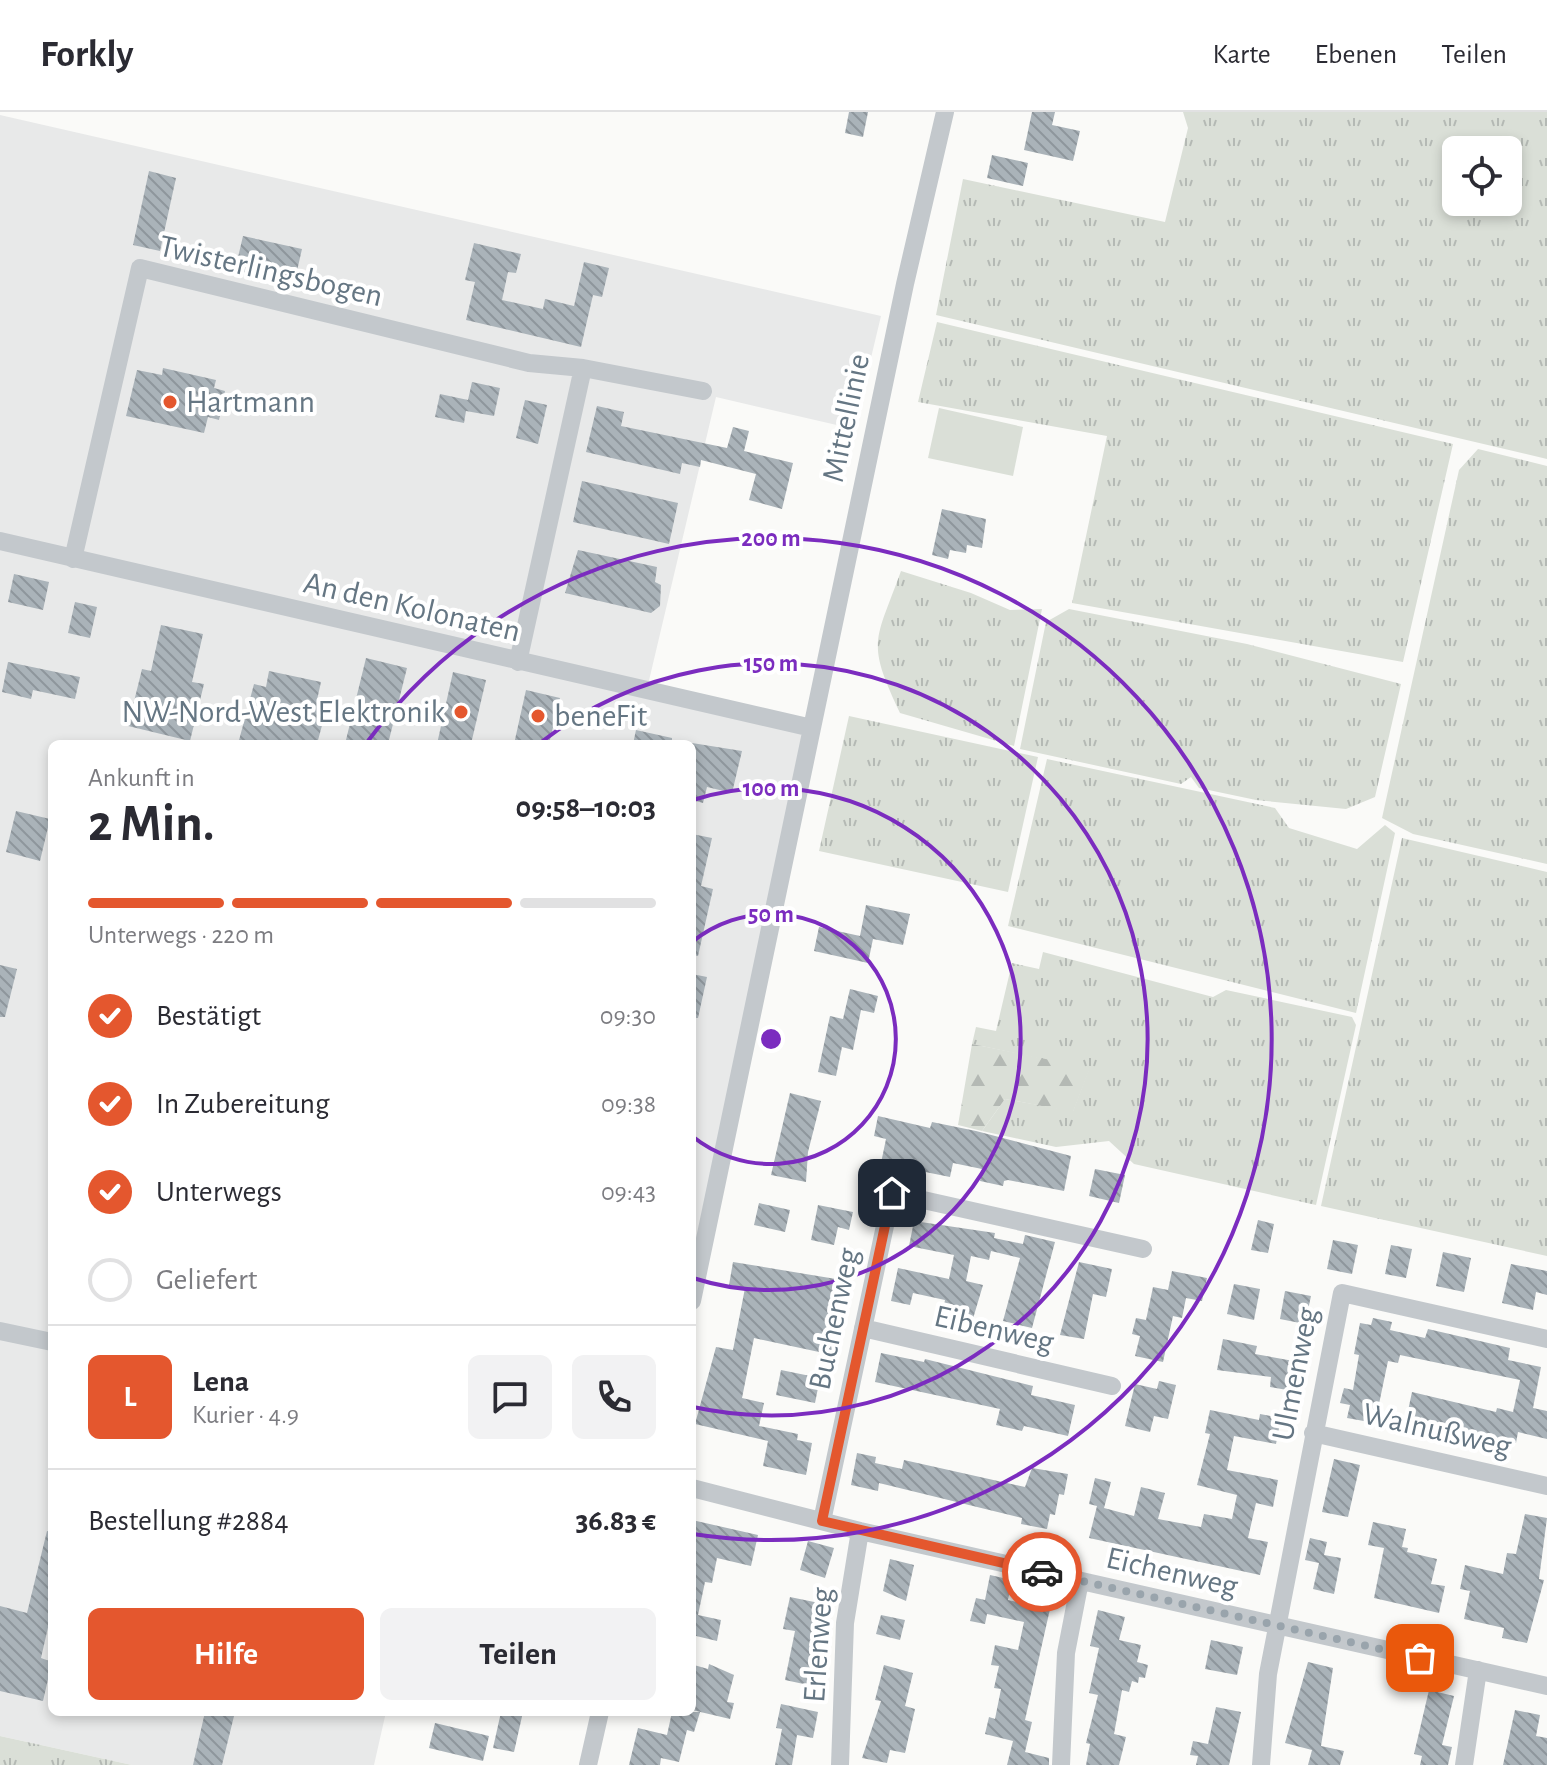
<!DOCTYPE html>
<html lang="de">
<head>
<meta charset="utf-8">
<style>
  body { margin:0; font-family:"Alegreya Sans",sans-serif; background:#f2f2f3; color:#2b2b33; height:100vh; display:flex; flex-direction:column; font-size:30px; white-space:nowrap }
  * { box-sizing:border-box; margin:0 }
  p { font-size:26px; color:#7c7c81 }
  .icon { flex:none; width:44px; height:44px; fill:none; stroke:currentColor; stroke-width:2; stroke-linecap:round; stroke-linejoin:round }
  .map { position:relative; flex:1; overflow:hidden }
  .panel { position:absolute; left:48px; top:628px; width:648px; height:976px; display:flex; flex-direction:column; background:#fff; border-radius:12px; box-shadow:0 4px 12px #0003 }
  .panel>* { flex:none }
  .tools { position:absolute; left:1442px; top:24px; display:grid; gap:16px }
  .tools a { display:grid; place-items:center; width:80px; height:80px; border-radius:12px; background:#fff; box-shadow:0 4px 12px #0003; font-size:40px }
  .pin { position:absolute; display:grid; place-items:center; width:68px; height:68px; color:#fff; margin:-34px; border-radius:16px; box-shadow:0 4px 12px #0006 }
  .courier { position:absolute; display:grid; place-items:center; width:80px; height:80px; margin:-40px; border:6px solid #e4572e; border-radius:50%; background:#fff; color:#222; box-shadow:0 2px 10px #0007 }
  .head em { font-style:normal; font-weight:600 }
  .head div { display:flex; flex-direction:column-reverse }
  .head { display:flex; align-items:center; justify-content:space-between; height:136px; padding:0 40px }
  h1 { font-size:52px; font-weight:600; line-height:60px }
  .bar { display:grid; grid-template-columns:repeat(4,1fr); gap:12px 8px; align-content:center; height:96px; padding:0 40px }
  .bar i { height:10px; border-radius:6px; background:#e1e1e2 }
  .bar .current { background:#e4572e }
  .bar p { grid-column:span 4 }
  .line { display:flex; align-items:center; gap:20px; padding:0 40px; border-top:2px solid #e1e1e2 }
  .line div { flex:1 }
  .round { display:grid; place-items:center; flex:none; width:84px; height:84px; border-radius:12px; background:#f2f2f3 }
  ol { padding:0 40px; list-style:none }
  li { display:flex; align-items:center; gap:24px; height:88px }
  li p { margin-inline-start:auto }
  li .icon { padding:8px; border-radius:50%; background:#e4572e; color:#fff; stroke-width:4 }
  li:last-child { color:#7c7c81 }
  li i { width:44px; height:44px; border:4px solid #e1e1e2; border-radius:50% }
  .cta { display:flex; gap:16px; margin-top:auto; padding:16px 40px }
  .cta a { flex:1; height:92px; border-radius:12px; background:#e4572e; color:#fff; font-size:32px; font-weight:600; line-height:92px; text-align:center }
  .cta a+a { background:#f2f2f3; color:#2b2b33 }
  header { display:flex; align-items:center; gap:48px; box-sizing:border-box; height:112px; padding:0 40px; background:#fff; border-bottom:2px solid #e1e1e2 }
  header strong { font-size:38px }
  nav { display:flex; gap:44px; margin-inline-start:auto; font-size:28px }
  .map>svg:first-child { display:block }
  .built { fill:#e8e9e9 }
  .grass { fill:url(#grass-tufts); fill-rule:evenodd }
  .forest { fill:url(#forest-firs) }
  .garden { fill:#dadfd7 }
  .building { fill:url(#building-back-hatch) }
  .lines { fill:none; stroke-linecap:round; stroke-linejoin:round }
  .minor { stroke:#c3c8cc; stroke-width:18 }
  .done { stroke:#99a4ac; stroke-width:8; stroke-dasharray:0 14.4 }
  .route { stroke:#e4572e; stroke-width:10 }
  .ring { fill:none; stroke:#7b2cbf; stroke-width:4 }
  .poi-dot { fill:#e4572e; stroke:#fff; stroke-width:3 }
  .labels { text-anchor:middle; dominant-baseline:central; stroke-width:8; stroke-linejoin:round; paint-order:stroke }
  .street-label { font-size:32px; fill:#657683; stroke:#fff }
  .poi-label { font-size:32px; fill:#657683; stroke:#fff; text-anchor:start }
  .centre { fill:#7b2cbf; stroke:#fff; stroke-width:4 }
  .ring-label { font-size:24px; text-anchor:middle; font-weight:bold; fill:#7b2cbf; stroke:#fff; stroke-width:8; stroke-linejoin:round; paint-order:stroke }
</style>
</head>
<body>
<header>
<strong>Forkly</strong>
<nav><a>Karte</a><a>Ebenen</a><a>Teilen</a></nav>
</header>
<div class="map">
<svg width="1547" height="1653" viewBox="0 0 1547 1653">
  <defs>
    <pattern id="grass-tufts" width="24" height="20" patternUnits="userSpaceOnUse" patternTransform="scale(2)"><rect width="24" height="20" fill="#dadfd7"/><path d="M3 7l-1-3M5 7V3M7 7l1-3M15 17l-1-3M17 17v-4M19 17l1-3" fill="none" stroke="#b4b9b4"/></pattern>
    <pattern id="forest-firs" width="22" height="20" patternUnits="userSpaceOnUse" patternTransform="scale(2)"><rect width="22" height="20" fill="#dadfd7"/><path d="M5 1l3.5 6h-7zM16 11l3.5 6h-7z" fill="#b4b9b4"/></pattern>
    <pattern id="building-back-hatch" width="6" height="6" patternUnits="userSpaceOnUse" patternTransform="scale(2)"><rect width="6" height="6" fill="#aab3b9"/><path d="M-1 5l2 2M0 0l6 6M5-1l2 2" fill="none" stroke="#8e969c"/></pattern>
  </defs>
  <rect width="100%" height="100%" fill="#fafaf8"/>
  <path class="built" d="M0 3 881 204 854 317 716 285 647 577 812 616 692 1188V632H52V1600H386L374 1653H132L0 1624Z"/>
  <path class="grass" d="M1183 0H1547V347L936 203 963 67 1165 110 1188 16ZM1456 38H1508V90H1456Z
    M937 210 1453 332 1403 550 1072 491 1107 324 918 290Z
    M1478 337 1547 354V752L1413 722 1382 706 1459 358Z
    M901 459 971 481 1010 498 1042 497 1014 634 900 601C866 529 875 531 901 459Z
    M1069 497 1247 532 1401 572 1375 685 1346 697 1256 688 1199 676 1191 665 1181 672 1020 637 1046 510Z
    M849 604 1038 645 1008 780 819 739Z
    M1047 647 1275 696 1289 716 1357 737 1385 713 1395 721 1356 901 1008 814Z
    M1402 726 1547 760V1144L1321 1094Z
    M1043 840 1213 885 1226 878 1352 905 1356 913 1316 1093 1134 1052 1109 1029 1056 1035 982 1019 1005 987 1073 999 1089 957 972 932 976 915 996 919 1012 851 1039 857Z
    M0 1624 132 1653H0Z"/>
  <path class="forest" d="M972 932 1090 956 1073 1000 1005 987 982 1019 958 1013Z"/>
  <path class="garden" d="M939 296 1023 315 1013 364 928 346Z"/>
  <path class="building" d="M849 0H868L863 25 845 21Z
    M1032 0H1055L1052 13 1080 19 1073 49 1024 38Z
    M992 43 1028 51 1023 74 987 66Z
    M149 59 176 66 160 139 133 133Z
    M243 124 302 137 294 172 235 158Z
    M474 131 521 142 516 161 508 160 502 188 543 197 545 187 574 194 584 150 609 156 602 185 593 183 581 235 466 208 475 170 465 168Z
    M163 256 216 268 214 276 225 279 219 308 208 305 204 321 126 304 137 258 162 263Z
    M472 270 500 276 494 304 466 299 464 311 435 305 440 282 468 288Z
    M525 288 547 293 538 332 516 326Z
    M597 294 624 300 621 314 727 336 733 315 749 319 744 339 793 351 782 397 749 388 756 362 701 348 700 355 682 351 680 362 586 340Z
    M582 369 678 391 669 432 573 410Z
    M942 397 986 407 982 436 967 433 966 441 950 438 948 447 932 443Z
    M578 438 657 455 655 470 661 473 660 494 651 501 565 481Z
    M14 462 49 470 43 498 8 490Z
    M75 490 97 495 90 526 68 521Z
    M161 513 203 522 192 570 204 572 190 629 128 614 142 557 151 559Z
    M366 546 407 556 388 632H345Z
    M8 550 80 565 75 587 33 578 31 587 2 580Z
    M269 559 321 570 317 588 328 591 317 632H238L254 572 266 575Z
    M453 560 486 568 471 632H437Z
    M526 578 560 586 549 632H514Z
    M636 618 672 626V632H633Z
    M692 631 742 639 732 681 707 675 703 691 692 688Z
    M16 699 50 707 40 749 6 740Z
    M692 722 712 726 701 774 713 777 698 844 692 843Z
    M866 793 910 802 903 833 873 827 868 851 814 839 819 815 860 824Z
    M0 853 17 857 5 905H0Z
    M692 862 707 865 698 906H692Z
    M850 877 878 884 874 901 861 898 853 938 842 935 836 964 818 960 830 904 843 907Z
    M790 981 821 989 808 1040 806 1070 771 1063Z
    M878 1004 930 1016 932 1010 976 1019 1071 1044 1064 1079 1008 1068 1004 1069 1003 1074 980 1069 982 1057 953 1051 950 1065 881 1051 886 1027 874 1024Z
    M1095 1057 1125 1063 1119 1091 1089 1084Z
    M759 1091 790 1098 785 1120 754 1113Z
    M818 1093 853 1100 849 1118 838 1115 834 1133 811 1128Z
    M1258 1108 1274 1112 1268 1141 1251 1138Z
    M914 1109 995 1121 994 1126 1023 1132 1025 1123 1055 1130 1032 1216 1003 1209 1020 1146 991 1139 989 1148 971 1144 966 1169 983 1173 972 1210 942 1203 945 1188 913 1181 910 1193 891 1189 898 1156 949 1167 954 1143 909 1134Z
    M1333 1128 1358 1133 1352 1162 1327 1157Z
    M1391 1133 1412 1137 1406 1166 1385 1162Z
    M1443 1140 1471 1146 1464 1180 1436 1174Z
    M733 1150 848 1169 833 1243 754 1226 742 1286 764 1291 759 1314 798 1322 797 1328 812 1331 806 1363 763 1354 768 1329 695 1312 716 1235 733 1238 745 1176 729 1173Z
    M1079 1150 1112 1157 1106 1185 1093 1182 1084 1227 1060 1223Z
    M1511 1152 1547 1159V1183L1536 1180 1533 1198 1502 1191Z
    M1172 1159 1207 1166 1202 1189 1186 1186 1182 1206 1173 1204 1163 1250 1135 1244 1140 1224 1132 1222 1136 1206 1146 1208 1153 1175 1168 1178Z
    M1234 1172 1260 1177 1254 1208 1227 1202Z
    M1285 1179 1311 1184 1305 1212 1280 1207Z
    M1373 1206 1392 1210 1390 1218 1425 1226 1428 1217 1510 1236 1508 1248 1541 1255 1533 1296 1547 1299V1327L1518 1320 1516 1331 1476 1322V1325L1406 1308 1412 1280 1496 1300 1497 1296 1513 1300 1520 1268 1400 1243 1398 1251 1388 1249 1375 1311 1347 1306 1350 1293 1340 1291 1344 1276 1353 1278 1359 1243 1354 1242 1360 1211 1371 1213Z
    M1223 1227 1257 1234 1255 1242 1299 1250 1293 1279 1270 1275 1271 1265 1217 1258Z
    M881 1241 924 1250 925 1247 1033 1274 1031 1283 1075 1293 1068 1324 1024 1314 1022 1319 996 1313 1000 1297 875 1270Z
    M781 1258 820 1266 815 1291 776 1283Z
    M1159 1269 1176 1273 1168 1307 1154 1304 1150 1320 1125 1314 1135 1272 1157 1277Z
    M1210 1298 1259 1308 1260 1302 1281 1306 1276 1332 1234 1324 1227 1358 1278 1368 1273 1395 1256 1391 1248 1426 1268 1430 1260 1463 1089 1426 1097 1394 1089 1392 1095 1366 1111 1370 1104 1396 1134 1404 1141 1375 1165 1381 1158 1407 1201 1415 1204 1402 1232 1407 1237 1383 1197 1373 1210 1322 1205 1321Z
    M857 1341 876 1345 875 1351 902 1357 904 1348 1025 1375 1032 1356 1068 1362 1064 1383 1059 1382 1055 1403 1050 1402 1047 1417 1021 1412 1022 1406 879 1371 878 1379 851 1373Z
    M1334 1347 1360 1353 1348 1405 1322 1400Z
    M1525 1402 1547 1406 1539 1467 1544 1468 1527 1531 1502 1526 1504 1516 1464 1507 1470 1479 1460 1477 1465 1453 1503 1462 1507 1441 1516 1442Z
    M692 1408 758 1423 751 1454 717 1446 712 1471 705 1470 698 1503 721 1508 717 1529 692 1523Z
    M1373 1410 1406 1417 1402 1435 1408 1436 1407 1440 1437 1447 1431 1472 1445 1474 1439 1501 1374 1486 1384 1436 1368 1433Z
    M47 1419 52 1420V1498L41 1546 52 1550 43 1589 0 1579V1494L27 1501Z
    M1310 1426 1327 1430 1324 1443 1341 1446 1334 1482 1313 1477 1319 1451 1305 1448Z
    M808 1429 834 1436 825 1466 800 1458Z
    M890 1447 914 1453 906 1489 883 1479Z
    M990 1463 1012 1468 1008 1488 1050 1497 1025 1608 1032 1610 1025 1640 1049 1646V1653H1007L1013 1629 985 1622 989 1605 995 1607 1001 1577 994 1576 999 1554 991 1553 995 1533 1018 1538 1024 1510 987 1502 985 1512 970 1509 976 1486 985 1488Z
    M790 1485 824 1492 815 1534 821 1535 813 1574 785 1568 795 1519 783 1517Z
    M1098 1498 1125 1505 1119 1528 1141 1533 1137 1550 1148 1553 1145 1566 1139 1565 1138 1571 1132 1569 1129 1580 1122 1578 1114 1622 1126 1625 1119 1653H1086L1090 1632 1086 1631 1098 1583 1089 1581 1099 1536 1090 1534Z
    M881 1503 905 1508 900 1528 876 1522Z
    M1211 1528 1243 1535 1237 1563 1205 1557Z
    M1308 1550 1333 1556 1321 1634 1344 1639 1340 1653H1308L1312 1638 1285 1631Z
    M709 1552 734 1563 727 1590 734 1591 730 1607 692 1598 694 1553 708 1557Z
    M884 1553 913 1561 905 1594 915 1597 905 1641 890 1638 887 1651 862 1646 881 1589 875 1588Z
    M1429 1578 1454 1584 1442 1633 1452 1635 1448 1653H1420L1422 1644 1414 1642Z
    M781 1592 818 1600 813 1626 797 1623 792 1653H775L782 1617 776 1616Z
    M1216 1595 1241 1600 1229 1653H1196L1198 1644 1190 1643 1193 1629 1208 1632Z
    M1515 1598 1540 1603 1536 1624 1547 1626V1653H1503Z
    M205 1600H235L222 1653H193Z
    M501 1600H523L514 1640 493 1636Z
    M672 1600H700L694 1620 687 1618 679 1650 661 1646 660 1653H629L638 1616 667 1623Z
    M435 1611 489 1624 483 1649 429 1636Z"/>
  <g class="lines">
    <path class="minor" d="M0 429 812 616
      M73 447 140 156 529 251 583 256
      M518 550 583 256 703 279
      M692 1189 905 172 945 0
      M863 1216 1112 1274
      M0 1219 52 1230
      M1313 1321 1547 1374
      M692 1376 860 1419 1547 1574
      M822 1409 892 1081 1143 1137
      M588 1653 600 1600
      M840 1653 845 1511 860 1419
      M1061 1653 1066 1541 1080 1469
      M1261 1653 1268 1562 1342 1181 1547 1227
      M1464 1653 1478 1558"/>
  </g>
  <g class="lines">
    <path class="done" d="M1042 1460 1420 1546"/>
    <path class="route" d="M892 1081 822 1409 1042 1460"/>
  </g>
  <g class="ring">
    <path d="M692 830A125 125 0 1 1 692 1024"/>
    <path d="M693 688A251 251 0 1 1 693 1166"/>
    <path d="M540 631A376 376 0 1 1 693 1295"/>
    <path d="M368 629A501 501 0 1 1 693 1422"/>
  </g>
  <g class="poi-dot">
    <circle cx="170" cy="290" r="8"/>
    <circle cx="461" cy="600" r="8"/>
    <circle cx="538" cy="604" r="8"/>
  </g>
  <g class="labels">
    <g class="street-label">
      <text transform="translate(271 159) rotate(13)">Twisterlingsbogen</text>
      <text transform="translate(846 306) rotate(-78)">Mittellinie</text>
      <text transform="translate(412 495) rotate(13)">An den Kolonaten</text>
      <text transform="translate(834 1207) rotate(-78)">Buchenweg</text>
      <text transform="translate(994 1217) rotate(13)">Eibenweg</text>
      <text transform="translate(1295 1262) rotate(-79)">Ulmenweg</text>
      <text transform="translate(1437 1318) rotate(13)">Walnußweg</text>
      <text transform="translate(1172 1460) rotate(13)">Eichenweg</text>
      <text transform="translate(818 1533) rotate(-86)">Erlenweg</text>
    </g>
    <g class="poi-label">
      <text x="186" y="290">Hartmann</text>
      <text x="445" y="600" text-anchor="end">NW-Nord-West Elektronik</text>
      <text x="554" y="604">beneFit</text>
    </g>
  </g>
  <circle cx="771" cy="927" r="12" class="centre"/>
  <g class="ring-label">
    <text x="771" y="434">200 m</text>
    <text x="771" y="559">150 m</text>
    <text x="771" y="684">100 m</text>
    <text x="771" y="810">50 m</text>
  </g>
</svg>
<div class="tools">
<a><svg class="icon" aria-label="locate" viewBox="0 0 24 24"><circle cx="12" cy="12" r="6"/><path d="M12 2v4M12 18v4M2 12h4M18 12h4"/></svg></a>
</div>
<div class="pin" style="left:1420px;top:1546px;background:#ea580c"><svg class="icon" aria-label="bag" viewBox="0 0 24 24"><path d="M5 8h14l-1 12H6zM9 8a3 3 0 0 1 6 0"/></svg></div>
<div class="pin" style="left:892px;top:1081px;background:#1f2937"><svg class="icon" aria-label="home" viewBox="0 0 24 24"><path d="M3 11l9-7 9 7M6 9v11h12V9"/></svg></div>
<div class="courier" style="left:1042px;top:1460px"><svg class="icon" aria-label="car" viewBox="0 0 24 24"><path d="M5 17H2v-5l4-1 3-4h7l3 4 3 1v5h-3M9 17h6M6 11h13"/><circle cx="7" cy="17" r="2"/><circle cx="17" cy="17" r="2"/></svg></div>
<section class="panel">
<div class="head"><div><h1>2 Min.</h1><p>Ankunft in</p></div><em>09:58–10:03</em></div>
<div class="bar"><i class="current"></i><i class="current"></i><i class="current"></i><i></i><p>Unterwegs · 220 m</p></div>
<ol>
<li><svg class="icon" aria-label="check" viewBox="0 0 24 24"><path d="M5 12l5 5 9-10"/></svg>Bestätigt<p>09:30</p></li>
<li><svg class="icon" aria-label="check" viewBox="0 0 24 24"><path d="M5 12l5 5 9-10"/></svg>In Zubereitung<p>09:38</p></li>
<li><svg class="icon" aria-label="check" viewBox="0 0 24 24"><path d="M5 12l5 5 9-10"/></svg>Unterwegs<p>09:43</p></li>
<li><i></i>Geliefert</li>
</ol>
<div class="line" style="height:144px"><b class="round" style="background:#e4572e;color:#fff">L</b><div><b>Lena</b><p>Kurier · 4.9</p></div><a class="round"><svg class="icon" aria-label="chat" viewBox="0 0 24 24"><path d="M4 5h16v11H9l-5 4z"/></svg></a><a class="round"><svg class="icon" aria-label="phone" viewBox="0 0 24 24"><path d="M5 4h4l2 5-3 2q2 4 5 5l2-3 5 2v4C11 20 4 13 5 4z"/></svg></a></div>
<div class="line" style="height:104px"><div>Bestellung #2884</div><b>36.83 €</b></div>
<div class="cta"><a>Hilfe</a><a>Teilen</a></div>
</section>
</div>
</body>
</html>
